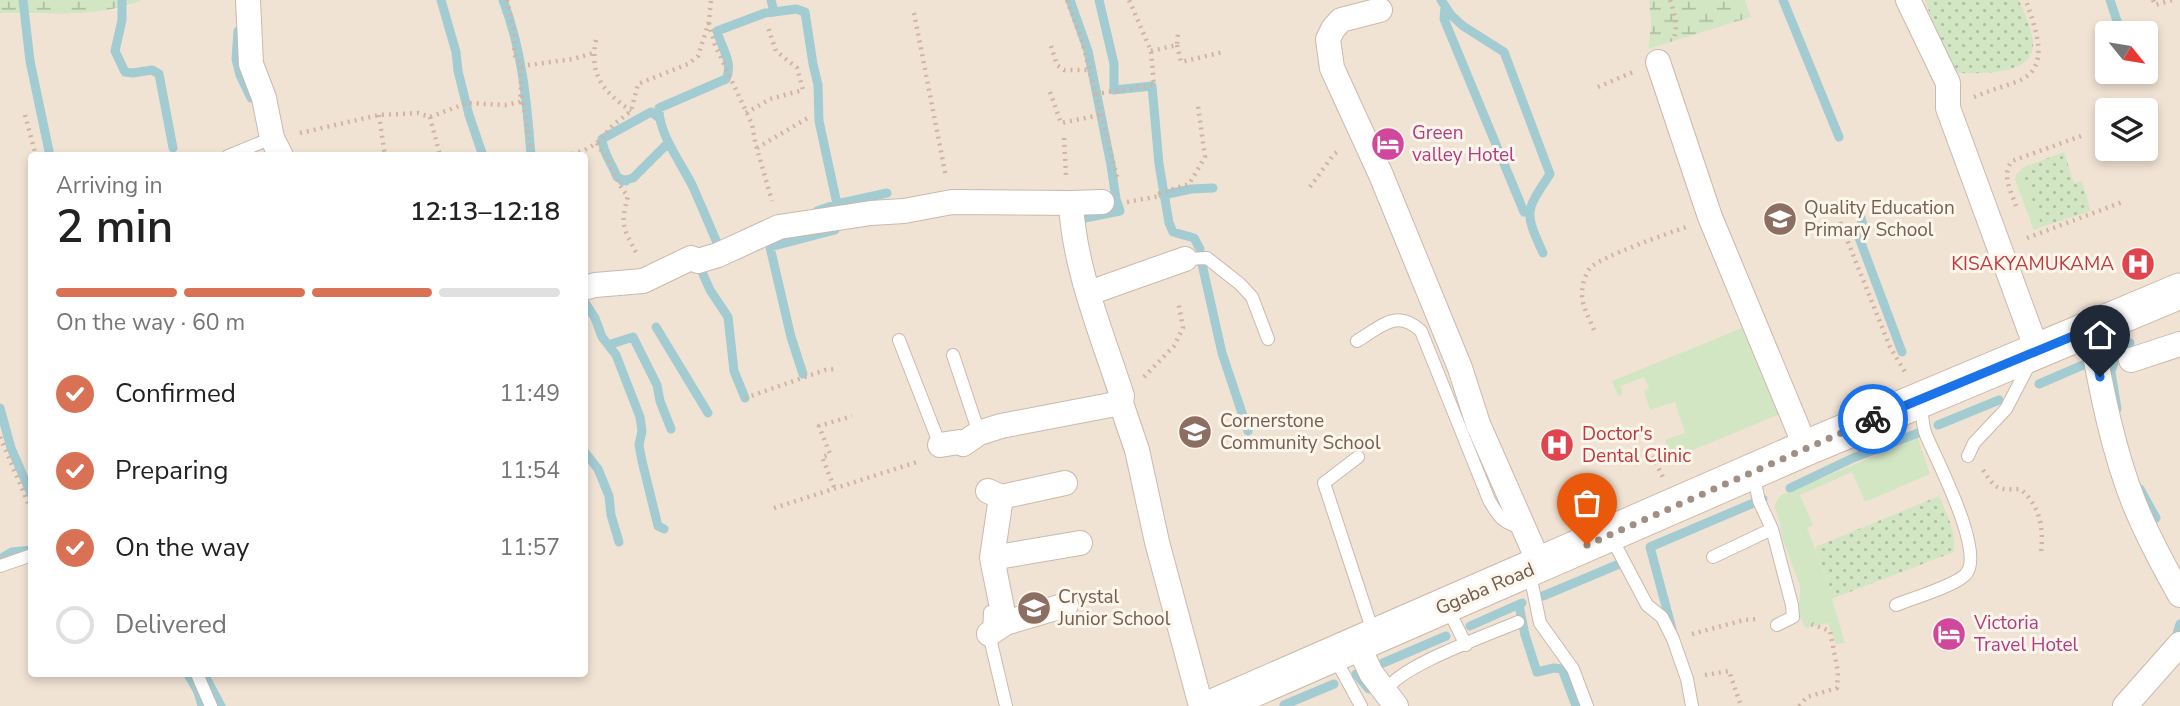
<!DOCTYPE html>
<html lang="en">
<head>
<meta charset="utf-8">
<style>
  body { margin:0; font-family:"Nunito Sans",sans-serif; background:#f6f6f6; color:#222; height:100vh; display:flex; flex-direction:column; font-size:26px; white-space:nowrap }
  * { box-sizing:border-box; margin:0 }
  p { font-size:23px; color:#767676 }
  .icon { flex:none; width:38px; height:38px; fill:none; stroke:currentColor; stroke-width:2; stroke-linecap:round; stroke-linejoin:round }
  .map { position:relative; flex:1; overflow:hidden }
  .drawer { position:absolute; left:28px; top:152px; width:560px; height:525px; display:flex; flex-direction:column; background:#fff; border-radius:7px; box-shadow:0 4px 10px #0003 }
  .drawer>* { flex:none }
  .needle { width:46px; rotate:120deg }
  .controls { position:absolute; left:2095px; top:21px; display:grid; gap:14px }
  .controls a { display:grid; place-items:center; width:63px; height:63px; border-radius:7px; background:#fff; box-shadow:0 4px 10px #0003; font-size:35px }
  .pin { position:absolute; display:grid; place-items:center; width:60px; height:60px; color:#fff; margin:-72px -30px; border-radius:50% 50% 50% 0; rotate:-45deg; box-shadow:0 0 7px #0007 }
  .pin .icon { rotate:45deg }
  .courier { position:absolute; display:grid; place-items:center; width:70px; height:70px; margin:-35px; border:5px solid #1a73e8; border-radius:50%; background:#fff; color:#222; box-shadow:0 2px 9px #0007 }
  .overview em { font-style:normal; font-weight:600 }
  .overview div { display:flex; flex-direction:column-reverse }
  .overview { display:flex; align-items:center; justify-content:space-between; height:119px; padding:0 28px }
  h1 { font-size:46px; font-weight:600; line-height:52px }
  .bar { display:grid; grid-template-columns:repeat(4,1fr); gap:10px 7px; align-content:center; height:84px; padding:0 28px }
  .bar i { height:9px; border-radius:5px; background:#e0e0e0 }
  .bar .current { background:#d97254 }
  .bar p { grid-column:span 4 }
  ol { padding:0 28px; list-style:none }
  li { display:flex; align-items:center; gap:21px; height:77px }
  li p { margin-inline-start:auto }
  li .icon { padding:7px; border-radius:50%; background:#d97254; color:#fff; stroke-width:4 }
  li:last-child { color:#767676 }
  li i { width:38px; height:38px; border:4px solid #e0e0e0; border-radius:50% }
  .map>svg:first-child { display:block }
  .residential { fill:#f1e3d4; fill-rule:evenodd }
  .grass { fill:#d2e6c4 }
  .wetland { fill:url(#wetland-marsh) }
  .garden { fill:url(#garden-dots) }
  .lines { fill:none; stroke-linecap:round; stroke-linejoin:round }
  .stream { stroke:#a2cbd2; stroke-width:9 }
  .lane-casing { stroke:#cab9ac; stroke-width:14 }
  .street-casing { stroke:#cab9ac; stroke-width:26 }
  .secondary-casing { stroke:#cdbaaa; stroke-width:37 }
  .path { stroke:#d1b4a2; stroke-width:4.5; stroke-dasharray:2 5; stroke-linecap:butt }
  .lane { stroke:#fff; stroke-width:12 }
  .street { stroke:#fff; stroke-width:24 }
  .secondary { stroke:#fff; stroke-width:35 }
  .done { stroke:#a08f82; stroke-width:7; stroke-dasharray:0 12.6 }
  .route { stroke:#1a73e8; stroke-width:9 }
  .labels { text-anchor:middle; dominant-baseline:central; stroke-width:6; stroke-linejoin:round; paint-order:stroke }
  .hotel-label { font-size:19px; fill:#b23c85; stroke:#fdf6ea; text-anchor:start }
  .education-label { font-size:19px; fill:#785e54; stroke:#fdf6ea; text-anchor:start }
  .health-label { font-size:19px; fill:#be3a42; stroke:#fdf6ea; text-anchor:end }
  .street-label { font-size:19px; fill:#70594c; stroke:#fdf6ea }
</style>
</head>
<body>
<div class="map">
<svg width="2180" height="706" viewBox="0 0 2180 706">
  <defs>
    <pattern id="wetland-marsh" width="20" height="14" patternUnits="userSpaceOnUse" patternTransform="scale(1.75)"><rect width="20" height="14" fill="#d2e6c4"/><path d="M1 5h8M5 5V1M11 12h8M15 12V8" fill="none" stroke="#afbda1"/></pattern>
    <pattern id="garden-dots" width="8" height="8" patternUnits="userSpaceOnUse" patternTransform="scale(1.75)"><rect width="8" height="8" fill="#d2e6c4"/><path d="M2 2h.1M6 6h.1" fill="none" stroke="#afbda1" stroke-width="1.8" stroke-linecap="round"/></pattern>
  </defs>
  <rect width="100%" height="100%" fill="#faf2e5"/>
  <path class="residential" d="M143 0H1649L1651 24 1648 48 1750 17 1745 0H2180V706H0V13L44 14 121 9ZM2107 33H2146V72H2107ZM2107 110H2146V149H2107ZM32 156H584V674H32Z"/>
  <path class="grass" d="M2022 170 2042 227 2035 230 2033 228 2015 179 2017 173Z
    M1747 326 1780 414 1671 459 1665 440 1685 433 1675 402 1650 410 1644 391 1649 388 1644 377 1621 386 1623 394 1618 396 1612 381Z
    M1918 438 1930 474 1865 502 1852 472 1800 495 1813 525 1807 528 1834 598 1832 599 1845 643 1836 644 1828 623 1806 628 1799 616 1800 586 1782 538 1780 523 1774 505 1781 495Z"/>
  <path class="wetland" d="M0 0H143C99 18 47 13 0 13Z
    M1649 0H1745L1751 17 1648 49 1651 24Z"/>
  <path class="garden" d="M1925 0H2019C2024 13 2032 28 2033 42 2036 78 1974 73 1951 73Z
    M2064 152 2074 183 2082 181 2091 211 2042 227 2021 168Z
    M1939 496C1947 514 1956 532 1954 552L1834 598 1815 547Z"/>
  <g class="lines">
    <path class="stream" d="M23 0 30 61 50 156
      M122 0V20L115 51 125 72 133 73 152 70 159 74 173 148
      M441 0 456 52 458 71 469 115 483 156
      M503 0C522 49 527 103 531 156
      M1070 0 1088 51 1111 165 1116 199 1120 211 1075 220
      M1099 0 1114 64V90L1152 86 1159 164 1169 223 1173 232 1194 238 1200 249
      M1441 0 1451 15 1463 26 1504 52 1550 174C1525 212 1524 211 1543 253
      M1783 0 1839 137
      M2110 0 2121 33
      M1445 6 1444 19 1524 212
      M774 12 796 9 805 12 813 64 818 85 819 121 837 204
      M238 31 236 59 240 75 251 98
      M622 181 633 178 668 143 672 149
      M626 181 617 177C612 163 603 154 602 139L651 112 659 118
      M1163 195 1191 189 1213 188
      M817 211 837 204 887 193
      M1861 218 1864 228 1858 235 1902 352
      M719 247C710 227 702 207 693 187 682 164 658 133 659 108L726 79C734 63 721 47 717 31L765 13 774 12 771 0
      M698 263 710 290 728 317 734 371 745 398
      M1202 264 1222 353 1248 431
      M584 301 595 318 602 337 616 355 640 417 642 431 639 445 642 461 658 526 664 529
      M656 327 708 413
      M608 345 633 337 657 385 660 401 671 429
      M2109 350 2116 348 2117 353 2130 343
      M803 374 791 337 770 247 835 230
      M2039 384 2090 362
      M0 408 11 448 32 496
      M2117 409 2111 372 2117 353
      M1938 425 1999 400
      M584 451 598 469 609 496 611 515 619 542
      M1790 488 1853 458 1926 430
      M2140 489 2156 518
      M1652 546 1650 547 1763 499
      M1650 547 1672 629
      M0 559 12 552 32 550
      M1543 596 1624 562
      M1519 605 1525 635 1537 672 1554 668 1562 669 1576 706
      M1470 626 1522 603
      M2174 643 2180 624
      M1383 663 1446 636
      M188 674 198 692 202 706
      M204 674 221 706
      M1356 674 1369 689
      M1284 705 1334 684"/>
    <g class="lane-casing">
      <path id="lane" d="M228 156 272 138
        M1185 259 1207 258 1240 284 1252 297 1268 339
        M899 340 940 445
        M1357 341C1381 327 1396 308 1421 331L1489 500C1498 516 1504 525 1523 527
        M953 355 979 433
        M1968 456 1974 443 2006 409 2030 363
        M1358 457 1324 483 1374 635
        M1753 474 1759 501 1772 529 1792 605 1793 617 1777 625
        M1610 535 1647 605 1662 617 1673 639 1687 679 1692 706
        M1713 557 1772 529
        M0 566 32 555
        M1529 570 1540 623 1573 669 1587 706
        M1896 605C1913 598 1954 586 1965 575 1987 555 1936 459 1926 435 1922 425 1922 413 1921 403
        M1447 607 1466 645
        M990 612 989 634 1006 706
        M1335 658 1361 706
        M197 674 211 706
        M1385 692C1398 666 1488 635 1518 622"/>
    </g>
    <g class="street-casing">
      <path id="street" d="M248 0 251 64 264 98 272 138 281 156
        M1908 0 1948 83V108L2037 350
        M1380 10 1341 20 1333 29 1328 39 1332 68 1381 175 1460 368 1478 424 1540 565
        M1658 62 1710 217 1806 448
        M1071 203 1102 202
        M584 288 595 285 643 281 691 258 698 261 718 255 779 227 871 213 904 211 952 202 1071 203C1074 268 1102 334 1122 396L1121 403 1137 450 1157 542 1201 706
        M1089 293 1185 259
        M2090 329C2101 387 2112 448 2134 503 2147 535 2163 565 2180 595
        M2131 360 2180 344
        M940 445 959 442 963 444 979 433 1001 426 1121 403
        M988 491 1001 497 1065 483
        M1001 497 992 558 1005 623
        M992 558 1080 543
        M989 634 1005 623 1066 605
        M1357 643 1371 673 1396 706
        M2125 706 2180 644"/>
    </g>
    <g class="secondary-casing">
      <path id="secondary" d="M1215 706 1806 448 2180 291"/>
    </g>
    <path class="path" d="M507 0 515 36 514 54 521 66V88
      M1067 0 1082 41 1118 181
      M1670 0C1674 13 1679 26 1673 40
      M2153 0 2155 5 2172 0
      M914 13 946 177
      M709 23 715 45 752 124 755 142 772 201
      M596 40C589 76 603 91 631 111
      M1177 45 1181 62 1223 52
      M1051 46 1057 65 1064 70H1090
      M1151 51 1177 45 1178 33
      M521 66 573 59 593 53
      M1598 87 1633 72
      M1050 92 1061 123 1100 115
      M1095 94 1154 85 1151 51 1129 0
      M522 96 532 156
      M1974 97C1988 91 2002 87 2016 82 2054 68 2034 27 2026 0
      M746 113 770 99 803 90 797 68 776 51 767 24
      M25 115 36 156
      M379 115 385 156
      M430 117 440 156
      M300 133 379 115 418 113 430 117 467 103 505 105 520 102 521 86
      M1064 138 1066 176
      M597 143C600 150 603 152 607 158 615 170 617 185 628 196 620 225 623 228 637 254
      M757 148 811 116
      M565 156 583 151 597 143 613 125 631 111 638 84 688 64 698 56 709 22 711 0
      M1310 187 1334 154 1341 150
      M1127 202 1160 196V193L1189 184 1205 157 1198 106
      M2016 206C2011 191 2001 175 2012 161L2081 136
      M1840 222 1890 347 1905 372
      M2027 238 2125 201
      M1594 330C1589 318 1582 306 1582 294 1582 285 1585 275 1590 268 1602 256 1667 234 1686 227
      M1144 377 1174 346 1183 328 1178 301
      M745 398 825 370 835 369
      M0 437 32 512
      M1649 450 1663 477
      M1983 470C1996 490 1998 490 2020 489 2040 505 2044 528 2041 553
      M834 487 822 457 830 454 819 426 852 416
      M774 508 920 461
      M1692 634 1744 620 1758 619
      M1705 675 1729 671 1741 706
      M1799 706 1807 697 1837 688 1838 672 1830 631 1811 624"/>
    <use href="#lane" class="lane"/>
    <use href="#street" class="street"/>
    <use href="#secondary" class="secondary"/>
  </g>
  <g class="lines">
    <path class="done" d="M1587 545 1873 419"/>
    <path class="route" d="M1873 419 2090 329 2100 377"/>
  </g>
  <defs>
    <g id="hotel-disc" transform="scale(1.75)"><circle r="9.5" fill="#d1479c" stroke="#fdf6ea"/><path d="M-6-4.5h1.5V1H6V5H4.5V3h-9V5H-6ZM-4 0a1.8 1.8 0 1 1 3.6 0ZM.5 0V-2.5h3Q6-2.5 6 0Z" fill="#fff"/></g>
    <g id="school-disc" transform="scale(1.75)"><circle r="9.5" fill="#8d6e63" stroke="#fdf6ea"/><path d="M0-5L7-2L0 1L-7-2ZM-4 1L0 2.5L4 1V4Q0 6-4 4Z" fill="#fff"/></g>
    <g id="hospital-disc" transform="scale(1.75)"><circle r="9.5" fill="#e0444e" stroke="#fdf6ea"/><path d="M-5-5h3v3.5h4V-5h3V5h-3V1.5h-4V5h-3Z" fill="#fff"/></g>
  </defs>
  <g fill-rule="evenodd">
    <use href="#hotel-disc" x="1388" y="144"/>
    <use href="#school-disc" x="1780" y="219"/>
    <use href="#hospital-disc" x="2138" y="264"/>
    <use href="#school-disc" x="1195" y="432"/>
    <use href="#hospital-disc" x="1557" y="445"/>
    <use href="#school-disc" x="1034" y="608"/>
    <use href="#hotel-disc" x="1949" y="634"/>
  </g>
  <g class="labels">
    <g class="hotel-label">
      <text x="1412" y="133">Green<tspan x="1412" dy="22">valley Hotel</tspan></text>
      <text x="1974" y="623">Victoria<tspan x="1974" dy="22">Travel Hotel</tspan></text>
    </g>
    <g class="education-label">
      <text x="1804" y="208">Quality Education<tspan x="1804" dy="22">Primary School</tspan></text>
      <text x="1220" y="421">Cornerstone<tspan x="1220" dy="22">Community School</tspan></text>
      <text x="1058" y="597">Crystal<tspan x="1058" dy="22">Junior School</tspan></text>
    </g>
    <g class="health-label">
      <text x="2114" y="264">KISAKYAMUKAMA</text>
      <text x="1582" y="434" text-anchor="start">Doctor's<tspan x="1582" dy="22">Dental Clinic</tspan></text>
    </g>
    <g class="street-label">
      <text transform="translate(1485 589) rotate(-23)">Ggaba Road</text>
    </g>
  </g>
</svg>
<div class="controls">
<a><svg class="needle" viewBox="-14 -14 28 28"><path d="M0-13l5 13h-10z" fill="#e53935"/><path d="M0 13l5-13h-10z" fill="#767676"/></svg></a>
<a><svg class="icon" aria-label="layers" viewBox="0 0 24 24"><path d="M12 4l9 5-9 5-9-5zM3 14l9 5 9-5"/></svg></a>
</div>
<div class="pin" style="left:1587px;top:545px;background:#ea580c"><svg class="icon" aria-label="bag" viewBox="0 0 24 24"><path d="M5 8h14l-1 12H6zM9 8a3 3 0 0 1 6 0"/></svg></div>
<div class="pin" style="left:2100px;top:377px;background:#1f2937"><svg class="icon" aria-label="home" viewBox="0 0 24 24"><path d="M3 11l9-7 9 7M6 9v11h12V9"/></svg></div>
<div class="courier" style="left:1873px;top:419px"><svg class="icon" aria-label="bike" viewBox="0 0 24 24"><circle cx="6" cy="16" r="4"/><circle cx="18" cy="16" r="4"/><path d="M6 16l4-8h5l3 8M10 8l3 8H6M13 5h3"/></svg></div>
<section class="drawer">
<div class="overview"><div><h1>2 min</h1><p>Arriving in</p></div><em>12:13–12:18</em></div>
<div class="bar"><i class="current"></i><i class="current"></i><i class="current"></i><i></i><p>On the way · 60 m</p></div>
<ol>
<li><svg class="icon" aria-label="check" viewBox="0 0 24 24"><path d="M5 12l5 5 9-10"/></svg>Confirmed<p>11:49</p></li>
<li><svg class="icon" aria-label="check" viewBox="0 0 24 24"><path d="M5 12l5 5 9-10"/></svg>Preparing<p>11:54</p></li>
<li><svg class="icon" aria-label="check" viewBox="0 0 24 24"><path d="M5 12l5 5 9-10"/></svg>On the way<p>11:57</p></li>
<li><i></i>Delivered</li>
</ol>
</section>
</div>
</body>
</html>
